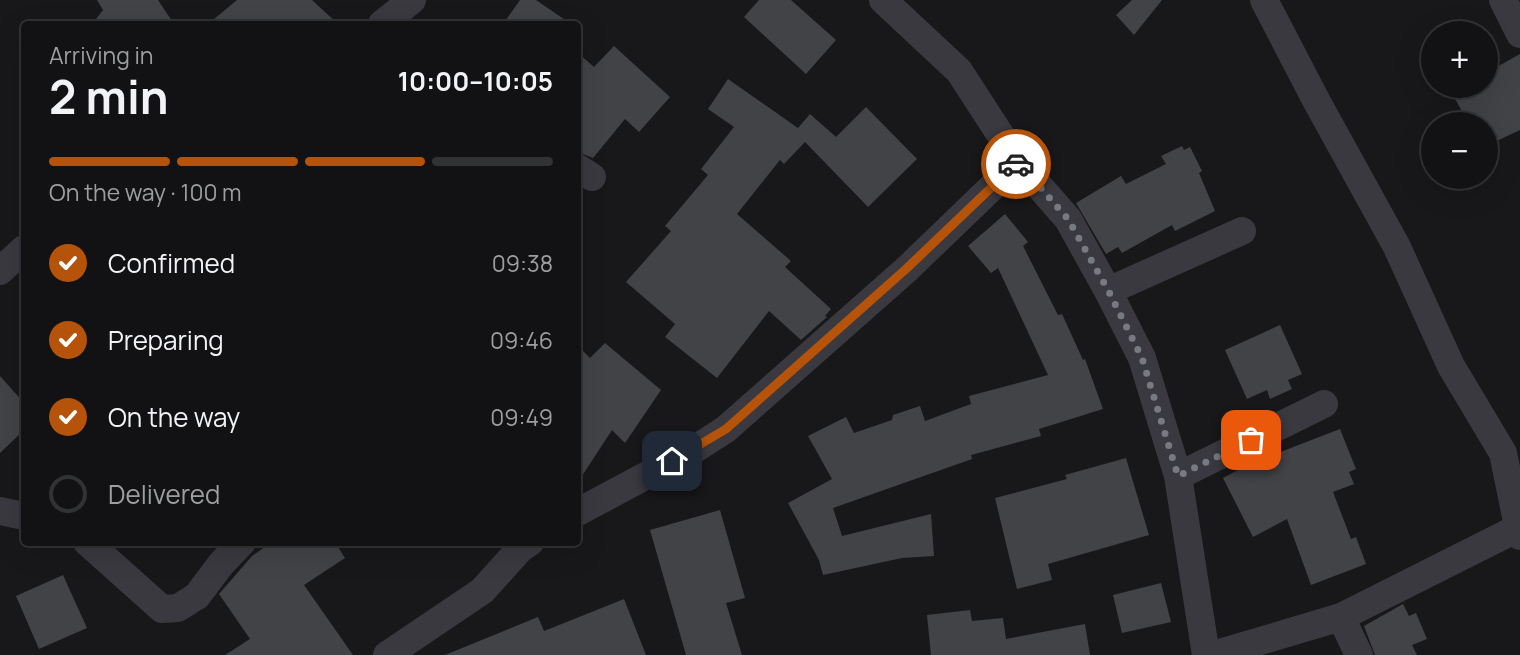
<!DOCTYPE html>
<html lang="en">
<head>
<meta charset="utf-8">
<style>
  body { margin:0; font-family:Manrope,sans-serif; background:#1f2022; color:#f1f3f6; height:100vh; display:flex; flex-direction:column; font-size:26px; white-space:nowrap }
  * { box-sizing:border-box; margin:0 }
  p { font-size:23px; color:#9c9ea0 }
  .icon { flex:none; width:38px; height:38px; fill:none; stroke:currentColor; stroke-width:2; stroke-linecap:round; stroke-linejoin:round }
  .map { position:relative; flex:1; overflow:hidden }
  .details { position:absolute; left:21px; top:21px; width:560px; height:525px; display:flex; flex-direction:column; background:#121214; border-radius:7px; box-shadow:0 7px 28px #0002,0 0 0 2px #313234 }
  .details>* { flex:none }
  .tools { position:absolute; left:1421px; top:21px; display:grid; gap:14px }
  .tools a { display:grid; place-items:center; width:77px; height:77px; border-radius:50%; background:#121214; box-shadow:0 7px 28px #0002,0 0 0 2px #313234; font-size:35px }
  .pin { position:absolute; display:grid; place-items:center; width:60px; height:60px; color:#fff; margin:-30px; border-radius:14px; box-shadow:0 4px 10px #0006 }
  .courier { position:absolute; display:grid; place-items:center; width:70px; height:70px; margin:-35px; border:5px solid #b45309; border-radius:50%; background:#fff; color:#222; box-shadow:0 2px 9px #0007 }
  .headline em { font-style:normal; font-weight:700 }
  .headline div { display:flex; flex-direction:column-reverse }
  .headline { display:flex; align-items:center; justify-content:space-between; height:119px; padding:0 28px }
  h1 { font-size:46px; font-weight:700; line-height:52px }
  .bar { display:grid; grid-template-columns:repeat(4,1fr); gap:10px 7px; align-content:center; height:84px; padding:0 28px }
  .bar i { height:9px; border-radius:5px; background:#313234 }
  .bar .current { background:#b45309 }
  .bar p { grid-column:span 4 }
  ol { padding:0 28px; list-style:none }
  li { display:flex; align-items:center; gap:21px; height:77px }
  li p { margin-inline-start:auto }
  li .icon { padding:7px; border-radius:50%; background:#b45309; color:#fff; stroke-width:4 }
  li:last-child { color:#9c9ea0 }
  li i { width:38px; height:38px; border:4px solid #313234; border-radius:50% }
  .map>svg:first-child { display:block }
  .building { fill:#424347 }
  .lines { fill:none; stroke-linecap:round; stroke-linejoin:round }
  .street { stroke:#39393f; stroke-width:28 }
  .done { stroke:#777a81; stroke-width:7; stroke-dasharray:0 12.6 }
  .route { stroke:#b45309; stroke-width:9 }
</style>
</head>
<body>
<div class="map">
<svg width="1520" height="655" viewBox="0 0 1520 655">
  <rect width="100%" height="100%" fill="#18181a"/>
  <path class="building" d="M97 0H158L174 24H92L103 10Z
    M237 0H312L338 24H208Z
    M520 0H536L571 24H503Z
    M759 0H791L836 40 806 74 744 17Z
    M1132 0H1162L1134 35 1116 15Z
    M614 46 670 97 639 132 625 119 593 158 578 152V53L594 67Z
    M1520 54V130L1486 146V124H1469L1448 86H1486V73Z
    M728 79 798 128 810 114 836 137 866 107 917 159 868 207 805 142 784 164 780 160 737 214 791 261 785 267 831 309 825 316 827 317 801 340 769 311 717 378 665 337 675 324 626 282 671 231 665 226 708 175 701 169 734 127 708 109Z
    M1182 146 1184 150 1190 147 1202 171 1199 173 1215 211 1175 231 1172 225 1122 253 1118 247 1106 254 1076 203 1121 176 1126 184 1166 164 1161 156Z
    M1005 214 1028 242 1023 246 1058 315 1062 314 1083 360 1085 359 1103 409 1039 429 1041 436 971 455 972 459 833 508 842 536 931 514 934 556 902 558 823 575 819 560 788 503 832 479 808 436 846 417 854 433 892 420 893 415 920 406 925 421 971 404 969 396 1048 375 998 268 991 273 968 246Z
    M1280 325 1302 374 1288 380 1292 389 1270 399 1267 390 1247 399 1225 350Z
    M605 343 661 390 625 443 612 430 578 482V346L590 358Z
    M0 376 24 403V430L0 453Z
    M1340 429 1356 469 1349 472 1354 484 1333 492 1351 539 1356 537 1366 564 1311 585 1287 519 1253 537 1223 478 1247 465Z
    M1126 458 1149 535 1048 564 1052 580 1017 589 995 498 1067 479 1065 475Z
    M720 510 745 598 726 603 742 655H686L650 530Z
    M272 542H335L345 558 304 585 353 655H225L250 639 219 594 252 556Z
    M63 575 87 628 39 649 16 596Z
    M1161 583 1171 622 1122 633 1113 595Z
    M624 599 646 655H445L538 617 544 631Z
    M1403 604 1409 616 1416 613 1427 639 1412 645 1417 655H1375L1364 626Z
    M970 610 972 621 1003 618 1006 639 1085 624 1090 655H931L927 615Z"/>
  <g class="lines">
    <path class="street" d="M883 0 959 71 1018 162 1068 219 1108 291 1142 358 1178 476 1206 655
      M1264 0 1317 102 1397 247 1451 366 1503 453 1520 536
      M1503 0 1520 34
      M382 24 412 0
      M578 168 592 177
      M0 271 24 249
      M1108 291 1242 231
      M1178 476 1324 404
      M0 511 24 516
      M578 512 692 451 726 429 907 269 1018 162
      M87 542 162 609 178 608 197 596 221 564 242 542
      M1341 617 1359 655
      M387 655 482 591 520 549 530 542
      M1213 655 1341 617 1520 527"/>
  </g>
  <g class="lines">
    <path class="done" d="M1016 164 1018 162 1068 219 1108 290 1142 358 1178 476 1251 440"/>
    <path class="route" d="M672 461 726 429 906 269 1016 164"/>
  </g>
</svg>
<div class="tools">
<a>+</a>
<a>−</a>
</div>
<div class="pin" style="left:1251px;top:440px;background:#ea580c"><svg class="icon" aria-label="bag" viewBox="0 0 24 24"><path d="M5 8h14l-1 12H6zM9 8a3 3 0 0 1 6 0"/></svg></div>
<div class="pin" style="left:672px;top:461px;background:#1f2937"><svg class="icon" aria-label="home" viewBox="0 0 24 24"><path d="M3 11l9-7 9 7M6 9v11h12V9"/></svg></div>
<div class="courier" style="left:1016px;top:164px"><svg class="icon" aria-label="car" viewBox="0 0 24 24"><path d="M5 17H2v-5l4-1 3-4h7l3 4 3 1v5h-3M9 17h6M6 11h13"/><circle cx="7" cy="17" r="2"/><circle cx="17" cy="17" r="2"/></svg></div>
<section class="details">
<div class="headline"><div><h1>2 min</h1><p>Arriving in</p></div><em>10:00–10:05</em></div>
<div class="bar"><i class="current"></i><i class="current"></i><i class="current"></i><i></i><p>On the way · 100 m</p></div>
<ol>
<li><svg class="icon" aria-label="check" viewBox="0 0 24 24"><path d="M5 12l5 5 9-10"/></svg>Confirmed<p>09:38</p></li>
<li><svg class="icon" aria-label="check" viewBox="0 0 24 24"><path d="M5 12l5 5 9-10"/></svg>Preparing<p>09:46</p></li>
<li><svg class="icon" aria-label="check" viewBox="0 0 24 24"><path d="M5 12l5 5 9-10"/></svg>On the way<p>09:49</p></li>
<li><i></i>Delivered</li>
</ol>
</section>
</div>
</body>
</html>
